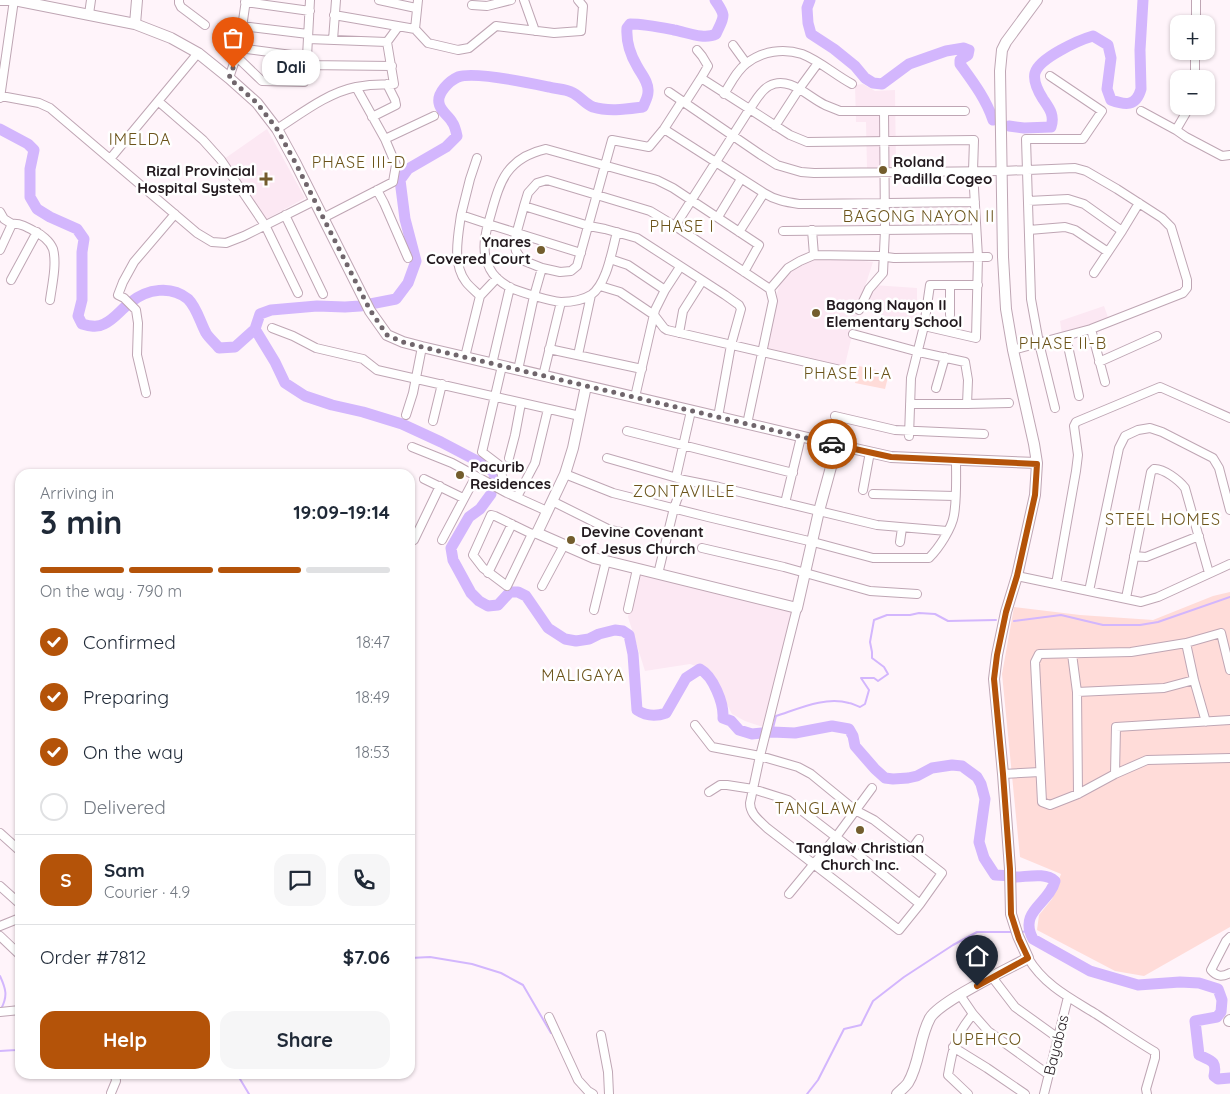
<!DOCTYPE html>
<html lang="en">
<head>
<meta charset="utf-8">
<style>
  body { margin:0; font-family:Quicksand,sans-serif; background:#f6f6f7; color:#1f2937; height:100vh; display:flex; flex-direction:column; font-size:19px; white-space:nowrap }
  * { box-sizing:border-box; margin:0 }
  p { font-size:16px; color:#747a83 }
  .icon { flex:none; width:28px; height:28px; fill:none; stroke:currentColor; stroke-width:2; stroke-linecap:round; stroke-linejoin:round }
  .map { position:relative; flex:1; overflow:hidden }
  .details { position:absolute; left:15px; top:469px; width:400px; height:610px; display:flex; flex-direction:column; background:#fff; border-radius:15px; box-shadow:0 1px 4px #0004 }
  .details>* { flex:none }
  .tools { position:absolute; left:1170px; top:15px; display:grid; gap:10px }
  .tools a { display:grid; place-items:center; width:45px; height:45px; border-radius:10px; background:#fff; box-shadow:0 1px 4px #0004; font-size:25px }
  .pin { position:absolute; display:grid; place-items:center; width:42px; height:42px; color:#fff; margin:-51px -21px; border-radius:50% 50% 50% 0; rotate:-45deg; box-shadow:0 0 5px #0007 }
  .pin .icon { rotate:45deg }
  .courier { position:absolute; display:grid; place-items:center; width:50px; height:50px; margin:-25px; border:4px solid #b45309; border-radius:50%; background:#fff; color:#222; box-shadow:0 1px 6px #0007 }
  .bubble { position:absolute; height:35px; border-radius:15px; background:#fff; box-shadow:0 1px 4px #0004; font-size:16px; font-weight:800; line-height:35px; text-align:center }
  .overview em { font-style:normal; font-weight:800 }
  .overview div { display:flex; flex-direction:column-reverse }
  .overview { display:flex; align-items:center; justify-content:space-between; height:85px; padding:0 25px }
  h1 { font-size:32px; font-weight:800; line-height:38px }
  .bar { display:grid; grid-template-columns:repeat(4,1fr); gap:8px 5px; align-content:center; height:60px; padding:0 25px }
  .bar i { height:6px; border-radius:4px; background:#e0e1e3 }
  .bar .current { background:#b45309 }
  .bar p { grid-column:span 4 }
  .line { display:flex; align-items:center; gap:12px; padding:0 25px; border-top:1px solid #e0e1e3 }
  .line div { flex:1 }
  .round { display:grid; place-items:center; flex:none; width:52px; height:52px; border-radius:15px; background:#f6f6f7 }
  ol { padding:0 25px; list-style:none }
  li { display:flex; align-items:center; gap:15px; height:55px }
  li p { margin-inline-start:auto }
  li .icon { padding:5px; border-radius:50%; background:#b45309; color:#fff; stroke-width:4 }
  li:last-child { color:#747a83 }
  li i { width:28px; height:28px; border:2px solid #e0e1e3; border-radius:50% }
  .action { display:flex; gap:10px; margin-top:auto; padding:10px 25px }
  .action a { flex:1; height:58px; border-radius:15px; background:#b45309; color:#fff; font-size:20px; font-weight:800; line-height:58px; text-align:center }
  .action a+a { background:#f6f6f7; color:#1f2937 }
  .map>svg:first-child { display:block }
  .built { fill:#fce8f3 }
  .green { fill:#ffdcd9 }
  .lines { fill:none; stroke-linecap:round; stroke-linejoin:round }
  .stream { stroke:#d3b6fd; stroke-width:2 }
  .river { stroke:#d3b6fd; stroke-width:11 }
  .minor-casing { stroke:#bfa6b4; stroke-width:10 }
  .tertiary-casing { stroke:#bfa6b4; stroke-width:12 }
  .minor { stroke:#fff; stroke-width:8 }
  .tertiary { stroke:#fff; stroke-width:10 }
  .done { stroke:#70666c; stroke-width:5; stroke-dasharray:0 9 }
  .route { stroke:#b45309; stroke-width:6 }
  .poi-dot { fill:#735d2d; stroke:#fff; stroke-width:2 }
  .labels { text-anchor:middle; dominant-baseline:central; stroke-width:5; stroke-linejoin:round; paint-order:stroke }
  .poi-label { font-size:15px; font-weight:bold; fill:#231a1f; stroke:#fff; text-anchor:start }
  .street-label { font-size:15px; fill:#231a1f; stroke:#fff }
  .neighbourhood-label { font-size:16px; letter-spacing:1px; fill:#6c541b; stroke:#fff }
</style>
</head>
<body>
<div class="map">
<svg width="1230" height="1094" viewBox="0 0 1230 1094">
  <rect width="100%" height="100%" fill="#fff4fa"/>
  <path class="built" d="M863 84 875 91 895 90 896 169H867L866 122H856L855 85Z
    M267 129 305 198 265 220 224 159Z
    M812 256 873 262 860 302 844 369 765 351 774 317 777 293 783 275Z
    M873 285 917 288V323L860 310Z
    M1104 306 1109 320 1062 334 1060 321Z
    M638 573 793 610 763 727 745 721 732 714 717 685 707 670 690 664 645 671 628 617Z"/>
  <path class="green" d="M859 366 889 373 885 389 855 383Z
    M1230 592V927L1144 976 1115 971 1037 930 1039 915 1052 899 1061 874 1020 857 1002 674 1014 607 1080 615 1153 620 1213 596Z"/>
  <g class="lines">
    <path class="stream" d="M1014 621 1061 615 1103 625H1140L1158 622 1230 597
      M772 732 776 716C798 709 825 696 849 703 852 703 856 706 860 707L865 704 869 690 861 678H874L878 681 888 674 884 667 872 658V652L870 642 874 620 887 615H910L919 613 935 614 948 621 996 620
      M1021 932 1029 931
      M410 958 430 957 472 964 501 973 523 985 551 1033
      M0 976C6 989 8 996 1 1009
      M0 1051 16 1050 20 1047
      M237 1074 249 1094
      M807 1094 818 1080 844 1029 861 1025 873 1001 904 977 953 945 977 932H1013"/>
    <path class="river" d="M810 0 807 8 808 23 811 34 834 49 855 66 865 78 873 83 882 84 909 64 946 51 964 48 969 50 968 55 960 60V64C973 82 986 99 993 120
      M1009 126 1024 128 1051 127C1055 115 1049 108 1043 99 1038 91 1033 81 1035 73 1039 58 1079 40 1093 36L1108 45 1111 58 1107 89 1111 100C1125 105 1136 107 1141 89L1140 50 1143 0
      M0 129 28 144 34 150 30 169V197L37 209 50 217 77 229 84 239 82 252V300L78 316 82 324C89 326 97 328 104 324 115 319 121 309 131 302 147 289 171 285 188 299 197 308 200 322 206 333 209 338 215 343 219 348L235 347 255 329 260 314 271 310 317 306 345 307 360 306 396 299 408 283 416 261 405 219 400 180 408 169 446 147 457 136C456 131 455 126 452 122 449 116 440 111 439 103 437 93 449 81 458 77 475 71 530 83 549 87 556 89 565 89 571 92 579 95 585 104 593 107 609 112 627 109 643 107 645 102 648 97 648 92 649 82 641 74 637 66 630 54 626 42 627 28L630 24C645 24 659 27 674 30 686 32 704 40 716 34 724 16 727 17 715 0
      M255 329 275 362 285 383 305 396 332 405 363 412 402 424 441 442 483 464 493 472 496 481
      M491 494 480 509 469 517 451 548 453 560 471 593 479 601 488 606 498 605 510 592H518L526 596 548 628 565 639 576 641 589 639 599 634 615 630 623 631 629 635 633 654 637 710C646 716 655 717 666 713L686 678 700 669C713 676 724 703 723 718L731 721 739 730 752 734 772 732 795 733 832 726 849 729 853 736 855 746 875 769 885 778 893 779 908 778 917 776 932 768 952 765 962 766 977 777 981 784 985 799 979 842 984 858 995 875C1002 875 1009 876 1015 877 1027 877 1045 872 1055 881 1049 904 1018 911 1033 939L1090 971 1138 985 1180 982 1199 983 1218 989 1222 1000 1221 1012 1217 1017 1195 1021 1199 1055C1212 1061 1217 1061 1214 1076L1218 1079 1230 1078"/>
    <g class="minor-casing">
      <path id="minor" d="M179 0V3L181 7 205 25
        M379 0 416 8
        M418 0 415 29 428 43 458 50 469 48 496 26 554 33 581 31 583 6 578 0
        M524 0 535 31
        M245 2 310 11
        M472 5 487 6 511 0
        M89 14 91 0
        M334 15 415 29
        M1196 24V0
        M242 26 308 34
        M308 39 387 42
        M333 40 336 0
        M733 45 746 63
        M239 48 307 57
        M237 57 262 81 304 82 307 57 310 0
        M306 65 392 66
        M1050 76 1102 111 1083 139H1026L1031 299 1039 343 1055 408
        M229 78 239 48 246 0
        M701 78 790 135 807 142 974 140 973 171 978 257 976 338 924 326
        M1195 79V51
        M356 87 370 85 394 84 387 42 398 27
        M669 92 761 155 777 165 801 172 814 173 1002 171 1075 168 1086 171 1117 189 1162 218 1171 227 1187 280V288L1183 293 1091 329 1013 350
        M724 94C731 83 737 70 747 63 763 51 783 48 802 54 820 61 835 75 852 84
        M1 96 39 103 50 108 197 233 212 242 226 243 244 236 314 201
        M0 98 14 0
        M158 101 203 140 221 160 265 225 298 293
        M682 101 664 129 649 147 612 140 577 266 571 271 560 272 542 268 522 260 516 251 514 242 524 206 528 193 537 183 547 180 650 211 675 226 770 289 773 301 747 424
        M685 103 701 78 708 66 702 56 697 50
        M1141 111 1176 130 1186 137 1222 156 1230 155
        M372 117 396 105 395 100 387 84
        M775 126 799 89 818 63
        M277 129C302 113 327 93 356 87L385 139 396 165 393 182 323 218
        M664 129 764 193C775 200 786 202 799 204L975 202
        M1176 130 1190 106
        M385 139 434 116
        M110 159 198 53
        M377 190 384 203 408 258
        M1028 201 1068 199 1084 204 1122 231
        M524 206 589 226 605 229 637 238 725 295 739 305 741 309 731 345 718 417
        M0 212 4 219 12 224
        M285 215 323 294
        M461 215 470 179 477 158
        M718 217 741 179
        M675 226 749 110C755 102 760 91 769 86 789 75 808 97 825 105 830 107 835 109 840 111H965
        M812 230 814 255
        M1029 230 1065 227 1075 230 1108 252
        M783 231 976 229
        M739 232 764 193
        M0 250 12 224C20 223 27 227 34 231 41 234 50 241 53 249 57 264 52 285 50 300
        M581 253 488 224C484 240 482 254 490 269 494 277 502 283 509 287 519 292 550 301 561 302 570 302 583 300 591 295 607 284 612 250 617 232
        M610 259 628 265 665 290
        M1094 273 1122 231 1139 203
        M11 280 37 232
        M950 285V315
        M600 286 620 292 654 315 664 328 667 330 845 371
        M770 289 788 268 800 261 814 255 879 256 894 258 988 257
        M480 296C475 291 470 287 466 282 452 264 458 236 461 215L488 224C499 187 502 159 546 149L657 180 673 188 759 245 744 272
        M859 310 869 289 883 273 885 230 884 111
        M272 328 293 336 316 348 363 359 377 370 580 416
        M1091 329 1105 382
        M679 333 683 311 702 281
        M853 334 919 352 965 362 968 380 967 404H910
        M1066 337 1079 396
        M549 349 642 369
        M578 355 591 295
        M465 357 480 296 497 278
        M1099 362 1157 336
        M492 364 510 287
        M502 366 482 452 499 465 507 493
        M518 370 534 296 542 268
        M543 376 561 302
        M936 388 945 357
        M146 393 137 355 138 323 136 310 124 298 118 295 123 282 134 262 175 214
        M635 397 655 310 665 290 680 267
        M967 404 1009 403
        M406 415 413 393 422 347
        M835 416 895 430 984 434
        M433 421 442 384
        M627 431 793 473
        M909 436 911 378 924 326 930 285H978
        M412 447 452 463 507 493 547 511
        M509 458 515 435 521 403
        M607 458 684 480 719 487 877 525 947 531
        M565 474 613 493 708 517 813 542 873 558H929C939 548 952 528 954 515 957 497 956 478 956 460
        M676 477 691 411
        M424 479 463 498
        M863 490 870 452
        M873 494 955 496
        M517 497 535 463 548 409
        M552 501 610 530 626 533
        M785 503 801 437
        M532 534 507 586 483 568 473 555 491 515 495 516 532 534 537 533
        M414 540 440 486
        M442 540 476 476
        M900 542 902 528
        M702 548 784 567 870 591 917 594
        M1134 556 1146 557 1199 536
        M488 573 512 524
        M658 574 674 508 684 480
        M1017 576 1141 602 1158 597 1230 564
        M1056 584 1076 471 1078 455 1074 426 1076 422 1160 387 1230 418
        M542 586 564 545
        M1089 591 1119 448 1125 436 1138 430 1150 428 1162 432 1213 458 1219 468 1230 510
        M1126 598 1151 472 1154 469C1163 468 1179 480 1185 488L1209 573
        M628 609 637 569
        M594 610 606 561
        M1186 643 1194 680 1206 722
        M1072 654 1077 692 1078 794
        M1230 670 1221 633 1186 643 1131 652 1039 654 1035 662 1042 802 1050 805 1078 794 1115 774 1147 760 1230 758
        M1077 692 1164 688 1194 680
        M695 725 712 747 760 756 798 767 811 774 855 810 874 820 942 873 920 904 899 930 767 828C759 820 750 814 750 803L760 756 797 608
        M1003 774 1040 772
        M1115 774 1116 727 1230 720
        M709 792 720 785H727L753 789 788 800 836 837 920 904
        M0 833 20 851
        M911 850 919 839
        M0 886 20 904
        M789 894 836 837 872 788
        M0 926 20 918
        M0 936 20 955
        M1230 937 1226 941 1211 970C1217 977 1222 977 1230 973
        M1028 958C1044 985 1070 998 1096 1014 1116 1027 1135 1040 1155 1052V1058L1146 1089 1147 1094
        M992 977 1015 1007 1058 1038
        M960 995 973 1014 988 1031 1049 1075
        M0 1012 20 1010
        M549 1017 578 1080 588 1091 593 1094
        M601 1035 608 1072 609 1094
        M953 1047 987 1068 1025 1094
        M111 1093 116 1081 115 1074
        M968 1094 948 1075C953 1047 955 1036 973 1014
        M1044 1094 1068 997"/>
    </g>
    <g class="tertiary-casing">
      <path id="tertiary" d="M0 0H14L135 24 171 38 198 53 229 78 257 103 277 129 295 162 370 311 387 335 403 342 422 347 829 443 891 457 1037 463
        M135 24 137 0
        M586 386 573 448 565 474 537 533 594 558 797 608 819 511 837 445
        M1229 1021 1230 1020
        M897 1094C901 1090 905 1087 908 1083 920 1063 919 1038 930 1018 940 1001 1008 969 1028 958L1018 936 1011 914 1010 869 1003 774 994 679 997 655 1006 612 1017 576 1035 495 1037 463 1034 444 1013 350 1006 309 1003 257 1000 71 1002 50 1006 42 1037 0"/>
    </g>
    <use href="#minor" class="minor"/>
    <use href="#tertiary" class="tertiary"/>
  </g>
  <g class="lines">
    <path class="done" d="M233 68 229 78 257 103 277 129 295 162 370 310 387 335 403 342 422 347 832 444"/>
    <path class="route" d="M832 444 891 457 1037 464 1035 495 1017 576 1006 612 997 655 994 679 1003 774 1010 869 1011 914 1019 939 1028 958 977 986"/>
  </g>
  <g class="poi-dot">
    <circle cx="883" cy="170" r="5"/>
    <path d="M263.5 171.5h5v5h5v5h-5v5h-5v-5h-5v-5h5z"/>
    <circle cx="541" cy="250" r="5"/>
    <circle cx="816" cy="313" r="5"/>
    <circle cx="460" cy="475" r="5"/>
    <circle cx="571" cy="540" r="5"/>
    <circle cx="860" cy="830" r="5"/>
  </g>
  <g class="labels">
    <g class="poi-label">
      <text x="893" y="161">Roland<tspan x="893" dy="17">Padilla Cogeo</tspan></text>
      <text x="255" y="170" text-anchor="end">Rizal Provincial<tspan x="255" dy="17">Hospital System</tspan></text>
      <text x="531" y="241" text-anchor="end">Ynares<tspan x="531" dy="17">Covered Court</tspan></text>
      <text x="826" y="304">Bagong Nayon II<tspan x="826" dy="17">Elementary School</tspan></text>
      <text x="470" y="466">Pacurib<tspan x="470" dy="17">Residences</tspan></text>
      <text x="581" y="531">Devine Covenant<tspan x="581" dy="17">of Jesus Church</tspan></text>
      <text x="860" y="847" text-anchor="middle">Tanglaw Christian<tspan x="860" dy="17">Church Inc.</tspan></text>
    </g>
    <g class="street-label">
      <text transform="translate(1056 1045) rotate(-76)">Bayabas</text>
    </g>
    <g class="neighbourhood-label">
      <text x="140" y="139">IMELDA</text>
      <text x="359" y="162">PHASE III-D</text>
      <text x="919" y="216">BAGONG NAYON II</text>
      <text x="682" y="226">PHASE I</text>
      <text x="1063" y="343">PHASE II-B</text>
      <text x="848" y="373">PHASE II-A</text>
      <text x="684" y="491">ZONTAVILLE</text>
      <text x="1163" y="519">STEEL HOMES</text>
      <text x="583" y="675">MALIGAYA</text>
      <text x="816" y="808">TANGLAW</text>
      <text x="987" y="1039">UPEHCO</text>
    </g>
  </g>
</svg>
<div class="tools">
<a>+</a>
<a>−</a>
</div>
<div class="pin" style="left:233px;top:68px;background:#ea580c"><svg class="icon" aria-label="bag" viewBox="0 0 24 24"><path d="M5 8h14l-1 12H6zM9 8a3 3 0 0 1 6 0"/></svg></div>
<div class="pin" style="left:977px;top:986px;background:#1f2937"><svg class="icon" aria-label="home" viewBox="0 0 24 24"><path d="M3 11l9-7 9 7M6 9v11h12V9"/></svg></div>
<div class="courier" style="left:832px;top:444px"><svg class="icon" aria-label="car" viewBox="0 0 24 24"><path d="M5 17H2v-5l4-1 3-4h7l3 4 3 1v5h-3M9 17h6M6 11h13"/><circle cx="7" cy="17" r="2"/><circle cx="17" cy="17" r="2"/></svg></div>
<div class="bubble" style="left:262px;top:50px;width:58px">Dali</div>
<section class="details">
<div class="overview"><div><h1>3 min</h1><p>Arriving in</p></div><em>19:09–19:14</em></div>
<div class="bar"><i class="current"></i><i class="current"></i><i class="current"></i><i></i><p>On the way · 790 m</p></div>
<ol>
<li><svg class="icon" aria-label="check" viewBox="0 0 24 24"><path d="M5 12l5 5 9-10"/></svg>Confirmed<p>18:47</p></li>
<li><svg class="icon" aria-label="check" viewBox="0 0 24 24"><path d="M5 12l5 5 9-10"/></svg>Preparing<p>18:49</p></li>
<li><svg class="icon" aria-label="check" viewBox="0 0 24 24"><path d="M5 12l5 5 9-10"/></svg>On the way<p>18:53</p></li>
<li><i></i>Delivered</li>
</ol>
<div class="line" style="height:90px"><b class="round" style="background:#b45309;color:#fff">S</b><div><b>Sam</b><p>Courier · 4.9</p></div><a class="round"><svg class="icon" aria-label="chat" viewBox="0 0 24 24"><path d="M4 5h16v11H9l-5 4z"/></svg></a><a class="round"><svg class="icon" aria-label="phone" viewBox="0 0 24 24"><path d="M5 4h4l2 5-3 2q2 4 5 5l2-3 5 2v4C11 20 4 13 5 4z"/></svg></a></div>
<div class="line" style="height:65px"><div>Order #7812</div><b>$7.06</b></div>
<div class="action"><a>Help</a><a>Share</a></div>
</section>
</div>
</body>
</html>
